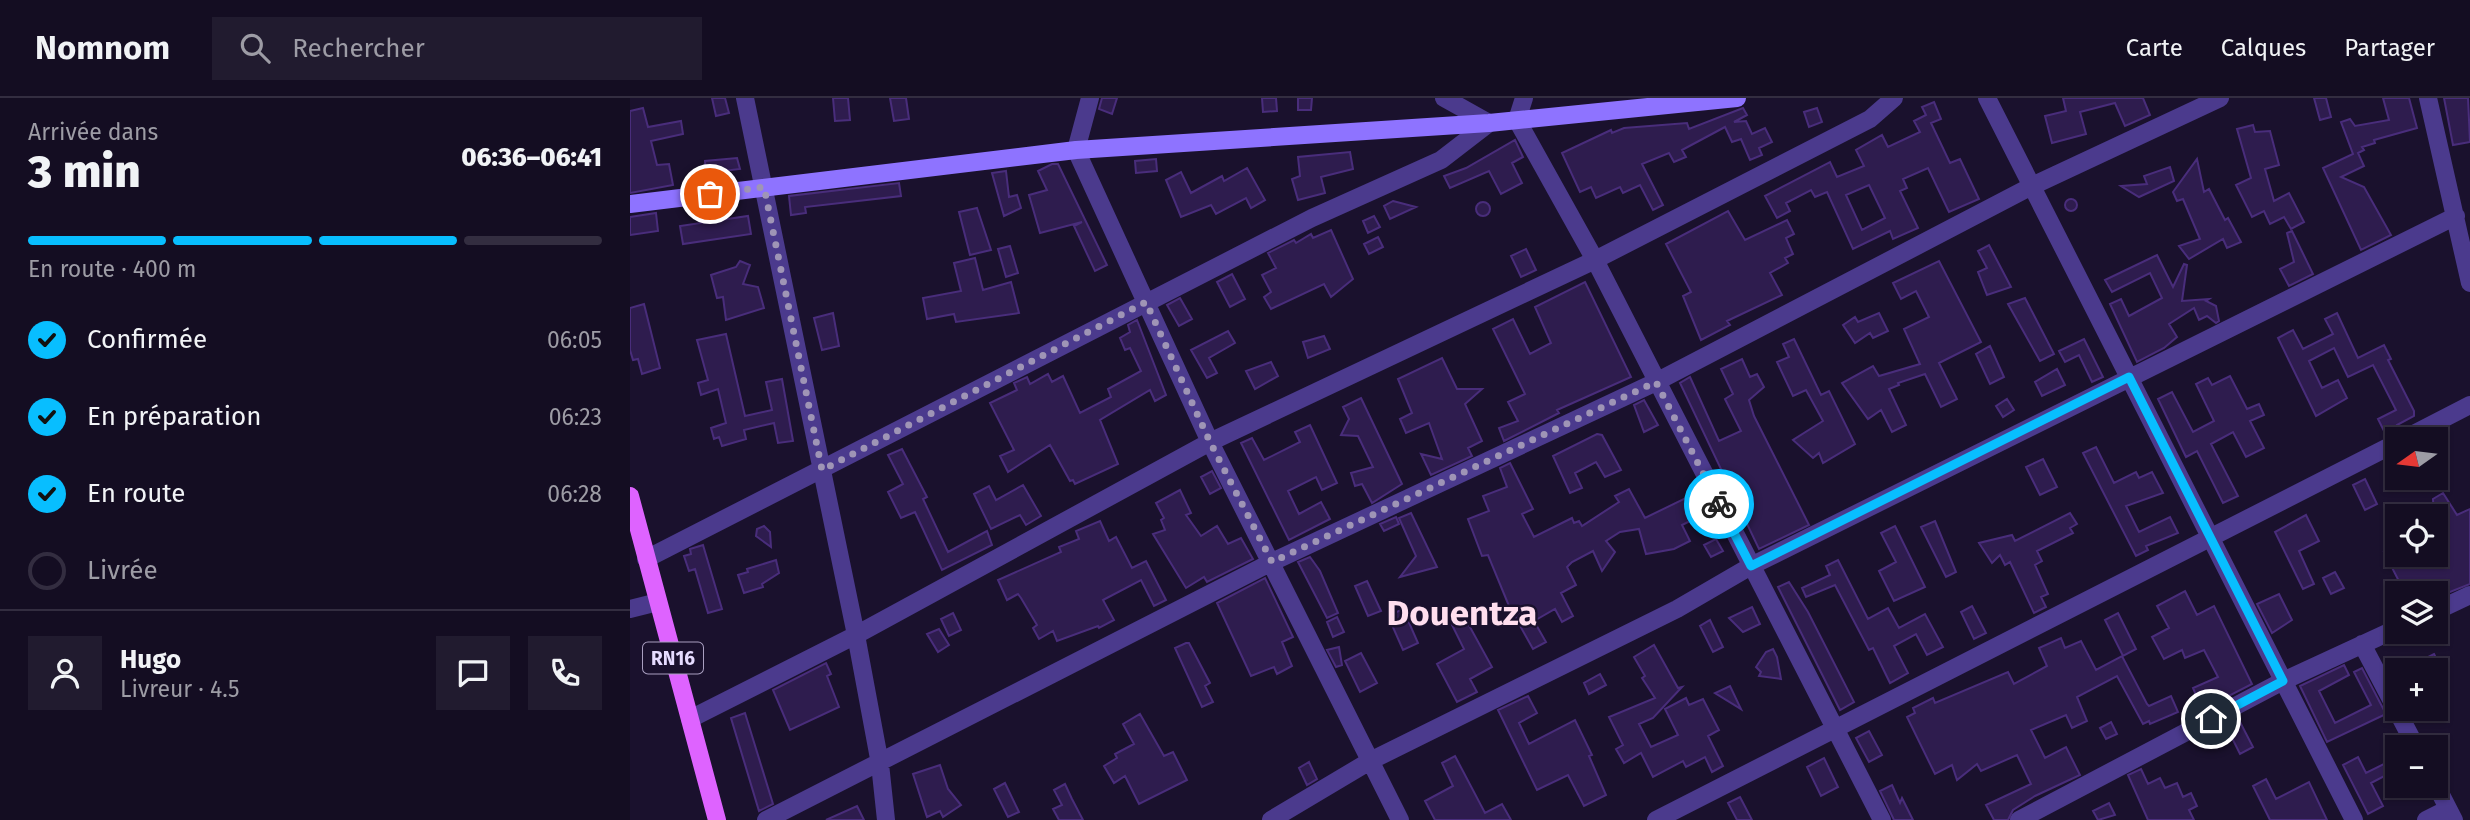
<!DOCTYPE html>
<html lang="fr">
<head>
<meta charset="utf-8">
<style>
  body { margin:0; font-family:"Fira Sans",sans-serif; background:#211b2f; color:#f1f3f6; height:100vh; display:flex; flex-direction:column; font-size:26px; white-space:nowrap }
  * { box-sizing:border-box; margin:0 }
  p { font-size:23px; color:#9d9ca5 }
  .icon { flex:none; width:38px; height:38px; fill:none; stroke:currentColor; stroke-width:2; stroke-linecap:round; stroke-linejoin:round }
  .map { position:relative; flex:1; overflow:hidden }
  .drawer { display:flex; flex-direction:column; background:#140d22; width:630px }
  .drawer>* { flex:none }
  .needle { width:46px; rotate:256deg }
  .controls { position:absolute; left:1755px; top:329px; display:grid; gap:14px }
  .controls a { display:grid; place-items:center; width:63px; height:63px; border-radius:0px; background:#140d22; box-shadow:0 2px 5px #0004,0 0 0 2px #332d40; font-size:35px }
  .pin { position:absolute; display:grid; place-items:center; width:60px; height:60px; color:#fff; margin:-30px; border:4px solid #fff; border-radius:50%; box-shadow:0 2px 7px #0007 }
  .courier { position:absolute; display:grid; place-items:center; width:70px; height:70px; margin:-35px; border:5px solid #08beff; border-radius:50%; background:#fff; color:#222; box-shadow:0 2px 9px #0007 }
  .headline em { font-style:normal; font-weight:800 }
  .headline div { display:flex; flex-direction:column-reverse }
  .headline { display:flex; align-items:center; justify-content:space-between; height:119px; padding:0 28px }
  h1 { font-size:46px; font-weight:800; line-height:52px }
  .bar { display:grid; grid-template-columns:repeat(4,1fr); gap:10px 7px; align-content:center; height:84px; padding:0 28px }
  .bar i { height:9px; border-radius:5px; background:#332d40 }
  .bar .active { background:#08beff }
  .bar p { grid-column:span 4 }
  .line { display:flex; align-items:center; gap:18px; padding:0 28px; border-top:2px solid #332d40 }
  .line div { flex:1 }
  .round { display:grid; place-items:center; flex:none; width:74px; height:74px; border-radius:0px; background:#211b2f }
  ol { padding:0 28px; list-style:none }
  li { display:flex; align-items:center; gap:21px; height:77px }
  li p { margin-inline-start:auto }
  li .icon { padding:7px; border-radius:50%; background:#08beff; color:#111; stroke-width:4 }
  li:last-child { color:#9d9ca5 }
  li i { width:38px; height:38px; border:4px solid #332d40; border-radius:50% }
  header { display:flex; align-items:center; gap:42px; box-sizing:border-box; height:98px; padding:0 35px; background:#140d22; border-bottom:2px solid #332d40 }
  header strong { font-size:33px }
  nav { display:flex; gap:38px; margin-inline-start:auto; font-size:24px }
  .search { width:490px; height:63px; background:#211b2f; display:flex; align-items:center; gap:18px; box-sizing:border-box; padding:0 24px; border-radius:0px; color:#9d9ca5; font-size:26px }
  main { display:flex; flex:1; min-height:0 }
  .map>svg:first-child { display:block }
  .building { fill:#2e1c4e; stroke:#492d7b; stroke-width:2; fill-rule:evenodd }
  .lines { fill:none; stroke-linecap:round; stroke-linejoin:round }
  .minor { stroke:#4b3a8d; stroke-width:18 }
  .secondary { stroke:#8e73ff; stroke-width:18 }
  .primary { stroke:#de63ff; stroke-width:18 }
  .done { stroke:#9f95b6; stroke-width:7; stroke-dasharray:0 12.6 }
  .route { stroke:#08beff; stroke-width:9 }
  .labels { text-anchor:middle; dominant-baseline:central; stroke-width:5; stroke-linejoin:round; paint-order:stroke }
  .shield { fill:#1a112d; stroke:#a99fc0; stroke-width:2 }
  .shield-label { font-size:19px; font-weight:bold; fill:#e6dcff }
  .town-label { font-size:35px; font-weight:bold; fill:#ffdeee; stroke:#1a112d }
</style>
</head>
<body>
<header>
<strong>Nomnom</strong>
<div class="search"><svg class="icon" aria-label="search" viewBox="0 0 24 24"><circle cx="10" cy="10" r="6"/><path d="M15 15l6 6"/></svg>Rechercher</div>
<nav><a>Carte</a><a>Calques</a><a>Partager</a></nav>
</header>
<main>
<section class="drawer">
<div class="headline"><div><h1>3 min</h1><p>Arrivée dans</p></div><em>06:36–06:41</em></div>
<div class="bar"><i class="active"></i><i class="active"></i><i class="active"></i><i></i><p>En route · 400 m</p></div>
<ol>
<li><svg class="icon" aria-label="check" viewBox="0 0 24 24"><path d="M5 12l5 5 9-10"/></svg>Confirmée<p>06:05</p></li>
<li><svg class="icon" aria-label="check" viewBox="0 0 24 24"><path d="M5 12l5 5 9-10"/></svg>En préparation<p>06:23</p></li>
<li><svg class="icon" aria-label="check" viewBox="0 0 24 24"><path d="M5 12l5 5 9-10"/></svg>En route<p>06:28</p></li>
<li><i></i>Livrée</li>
</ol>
<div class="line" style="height:126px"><a class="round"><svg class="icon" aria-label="person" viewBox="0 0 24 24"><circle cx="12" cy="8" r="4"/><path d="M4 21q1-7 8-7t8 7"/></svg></a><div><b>Hugo</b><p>Livreur · 4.5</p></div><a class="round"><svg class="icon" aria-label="chat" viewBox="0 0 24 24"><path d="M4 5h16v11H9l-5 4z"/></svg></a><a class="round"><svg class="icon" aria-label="phone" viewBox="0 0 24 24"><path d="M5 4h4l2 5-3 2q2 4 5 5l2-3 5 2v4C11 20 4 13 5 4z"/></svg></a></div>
</section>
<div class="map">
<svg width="1840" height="722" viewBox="0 0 1840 722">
  <rect width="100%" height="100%" fill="#1a112d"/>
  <path class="building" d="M82 0H95L99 15 86 18Z
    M203 0H218L220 22 205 23Z
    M260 0H276L279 21 264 23Z
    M472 0H487L482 16 469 11Z
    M632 0H646L647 13 633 14Z
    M668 0H682L681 12H668Z
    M1433 0H1513L1520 17 1495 28 1485 5 1450 14 1456 36 1422 45 1415 18 1436 13Z
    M1684 0H1696L1701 19 1690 22Z
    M1753 0H1779L1787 30 1744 42 1745 45 1732 49 1734 52 1728 55 1734 68 1711 79 1734 89 1761 137 1731 152 1693 70 1723 56 1711 24 1720 21 1725 28 1759 22Z
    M1814 0H1838L1840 44 1823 47Z
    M1304 4 1311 21 1301 25 1320 65 1330 61 1349 101 1319 114 1298 70 1273 81 1277 90 1270 93 1288 130 1263 141 1260 133 1223 151 1197 94 1185 99 1181 92 1156 105 1160 113 1147 120 1135 98 1200 64 1207 79 1234 68 1226 52 1252 37 1258 49 1290 34 1284 23 1296 17 1292 9ZM1239 87 1255 120 1232 132 1216 97Z
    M13 10 18 29 51 23 53 36 21 43 27 67 39 66 43 87 0 95V13Z
    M1113 10 1117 17 1104 24 1116 23 1122 36 1135 30 1142 44 1129 50 1132 57 1120 62 1111 41 1102 44 1095 29 1052 52 1056 59 1044 64 1039 55 1012 66 1033 107 1023 112 1010 87 993 95 990 89 966 100 961 89 950 94 932 55 981 32 982 35 994 30 1057 25 1059 31Z
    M1187 10 1192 24 1179 29 1174 14Z
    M1623 27 1625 34 1640 33 1649 67 1635 71 1644 103 1659 95 1674 124 1661 131 1654 119 1640 126 1634 113 1622 119 1606 87 1621 80 1607 31Z
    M885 42 893 59 882 65 892 85 871 96 859 73 820 90 814 78 836 70Z
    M720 54 723 71 691 79 695 95 668 102 662 81 670 78 668 59Z
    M107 60 110 71 76 75 75 63Z
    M526 61 527 73 506 75 505 63Z
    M1567 61 1574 94 1579 91 1595 122 1598 120 1611 144 1597 150 1593 141 1559 161 1549 148 1570 141 1553 101 1547 103 1543 94Z
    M422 66H428L477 167 465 173 444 128 452 124 410 135 399 97 417 92 408 73Z
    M1540 69 1544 83 1509 99 1491 88 1517 86 1514 78Z
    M617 70 635 102 621 110 616 100 586 116 581 107 551 119 536 82 551 74 561 95 592 78 594 83Z
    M376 73 379 99 387 97 391 110 374 118 362 75Z
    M269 85 271 98 175 109 176 115 161 117 159 98Z
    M1435 107a6 6 0 1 1 12 0a6 6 0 1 1-12 0Z
    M763 103 786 109 760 121 754 108Z
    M846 111a7 7 0 1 1 14 0a7 7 0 1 1-14 0Z
    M347 110 361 152 340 157 329 114Z
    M1098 113 1115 142 1157 122 1164 136 1156 140 1163 156 1155 160 1158 165 1140 175 1152 197 1097 223 1100 227 1071 242 1053 198 1061 194 1036 146Z
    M26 115 28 133 0 137V119Z
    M118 118 121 136 53 146 50 128Z
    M744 118 750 129 738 135 733 123Z
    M701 132 723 181 701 199 694 186 641 211 634 199 641 194 632 177 646 170 638 155 664 142 666 145 681 136 683 140Z
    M1662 133 1683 176 1659 188 1650 171 1664 164 1657 135Z
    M748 139 753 149 739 156 734 146Z
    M1359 147 1381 189 1357 197 1348 174 1357 170 1348 153Z
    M380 148 388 175 376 179 368 151Z
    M896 151 906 172 891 179 881 158Z
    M1527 157 1543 189 1554 166 1557 167 1552 203 1579 201 1576 203 1586 208 1589 223 1586 225 1577 218 1569 222 1564 210 1539 226 1547 239 1534 250 1507 264 1480 206 1491 201 1499 218 1532 200 1520 175 1482 194 1475 182Z
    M345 160 353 192 381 184 389 215 326 224 324 216 297 221 293 200 331 193 324 165Z
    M110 163 120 167 113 186 128 189 134 210 96 222 93 199 87 200 81 177 106 169Z
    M1309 163 1351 244 1309 265 1327 301 1311 309 1295 276 1268 285 1269 287 1259 291 1276 327 1262 334 1251 312 1238 321 1212 285 1243 268 1249 278 1290 266 1274 231 1299 219 1286 193 1271 201 1263 185Z
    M602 176 615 201 600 209 587 184Z
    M955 184 1001 279 927 312 929 315 874 343 869 330 888 323 878 304 895 296 863 231 883 221 900 256 921 245 905 209Z
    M550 200 562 221 549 228 537 207Z
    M1395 200 1424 256 1410 263 1378 206Z
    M14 206 30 270 12 276 8 261 3 262 0 252V210Z
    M203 215 209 248 192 252 184 220Z
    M1249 215 1258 233 1243 240 1240 235 1225 245 1213 227 1225 219 1228 224Z
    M1707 215 1728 260 1754 247 1761 261 1758 262 1784 313V318L1767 327 1769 331 1756 337 1748 321 1766 312 1743 267 1718 279 1704 250 1679 263 1692 290 1708 282 1717 300 1686 318 1648 240 1663 232 1673 251 1703 236 1695 221Z
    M507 222 536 297 525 303 520 292 470 322 488 366 445 386 443 382 440 383 420 347 378 374 370 358 384 352 360 305 387 292 384 285 397 279 400 286 418 276 422 284 433 278 450 315 481 299 478 291 511 273 500 250 495 252 490 240 500 234 498 227Z
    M598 233 605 245 579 260 587 275 577 280 561 252Z
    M96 236 115 318 142 312 136 284 152 281 163 343 148 345 144 325 114 332 116 341 92 348 89 339 84 341 81 330 96 325 88 291 71 297 68 285 78 282 67 242Z
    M694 238 700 251 678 260 673 244Z
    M1164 241 1191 297 1199 293 1225 346 1193 365 1189 355 1183 360 1163 342 1193 323 1176 292 1163 298 1147 264 1159 259 1153 246Z
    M1454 241 1473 279 1462 284 1449 257 1435 264 1429 253Z
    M1360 248 1374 279 1360 286 1346 256Z
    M812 260 827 291H852L835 306 852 343 838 350 842 358 801 377 791 356 812 361 799 325 776 335 770 321 782 315 768 281Z
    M1112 261 1120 279 1127 276 1134 289 1119 302 1124 318 1179 427 1129 451 1050 285 1060 279 1089 343 1111 333 1095 301 1103 296 1091 271Z
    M641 264 648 278 625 291 616 273Z
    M1427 271 1435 287 1412 298 1405 284Z
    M1600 278 1617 311 1629 306 1634 317 1620 323 1634 350 1616 359 1603 334 1581 346 1608 398 1593 405 1567 353 1556 359 1528 301 1542 294 1563 334 1584 323 1566 286 1578 280 1582 287Z
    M731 300 772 386 742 405 732 386 725 388 721 375 743 369 728 338 711 337 719 321 713 309Z
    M1377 301 1384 312 1373 319 1366 308Z
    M1014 302 1028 327 1014 334 1004 307Z
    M680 327 707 385 692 392 686 379 658 393 669 416 691 404 700 421 659 442 611 345 622 340 634 362 670 344 665 334Z
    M967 336 972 337 991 372 975 379 966 364 945 375 952 390 940 395 923 358Z
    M1466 349 1484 385 1506 374 1509 380 1522 374 1533 395 1496 408 1509 434 1540 419 1548 435 1516 448 1518 452 1506 458 1453 355Z
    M272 351 297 399 293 401 318 454 357 433 362 447 312 472 285 414 271 420 258 394 273 386 258 357Z
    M1413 361 1427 389 1410 397 1396 369Z
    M880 365 903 411 892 416 904 439 942 420 944 425 949 423 952 428 989 404 985 398 999 391 1015 420 1064 396 1074 416 1052 427 1060 443 1044 451 1016 456 1009 431 990 434 976 443 985 454 972 473 963 453 942 464 937 469 946 487 931 495 943 518 932 524 925 511 904 523 916 544 903 551 879 508 858 457 852 458 838 421 859 413 853 398 877 389 870 370Z
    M582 373 591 390 580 396 571 379Z
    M1735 381 1747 406 1735 412 1723 387Z
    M393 387 411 418 396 427 390 417 361 431 344 396 359 388 366 402Z
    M550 392 561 415 556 417 571 438 587 428 598 446 611 440 623 461 577 484 574 479 556 490 523 436 535 432 531 422 534 420 526 405Z
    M1813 395 1827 417 1840 411V486L1810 498 1803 485 1782 495H1775L1754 454 1768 447V457H1806L1803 401Z
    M781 415 807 469 770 479 786 458 769 420Z
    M1440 415 1447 426 1440 430 1443 435 1407 453 1412 463 1405 467 1418 496 1411 499 1416 509 1404 515 1380 464 1375 467 1370 457 1362 465 1349 445 1382 437 1385 443Z
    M1676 417 1689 443 1669 453 1684 486 1673 491 1645 434Z
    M766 419 769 426 754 433 750 426Z
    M470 423 479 443 486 439 502 470 516 463 536 502 524 508 511 482 473 502 484 522 469 530 468 528 427 543 423 533 409 541 403 530 407 527 391 500 388 496 377 502 368 482 431 454 429 449 449 441 446 433Z
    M1305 423 1326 474 1316 479 1291 429Z
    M134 428 140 434 141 449 126 438 127 431Z
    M1265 428 1295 489 1264 503 1249 473 1266 464 1251 435Z
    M1086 441 1093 453 1081 459 1074 447Z
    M73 447 92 511 78 515 65 471 59 473 54 458 61 456 60 451Z
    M680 459 690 473 708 515 697 520 668 464Z
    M146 462 149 475 132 486 133 489 114 495 108 477 118 474 117 471Z
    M1208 462 1238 521 1258 510 1269 530 1295 516 1313 549 1297 557 1286 536 1264 548 1278 575 1260 585 1243 550 1239 552 1205 487 1176 499 1172 490 1200 477 1196 468Z
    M1705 474 1714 490 1701 496 1693 480Z
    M635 480 663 539 652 544 662 568 647 576 644 569 621 578 587 505Z
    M737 483 751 513 738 518 725 488Z
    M1159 484 1178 514 1224 604 1210 612 1148 489Z
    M1555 493 1567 517 1584 508 1622 586 1591 602 1587 594 1568 602 1563 590 1588 579 1574 552 1555 560 1552 552 1534 561 1522 539 1539 530 1527 508Z
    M1649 496 1662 522 1642 535 1627 506Z
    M1342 508 1356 535 1344 541 1331 514Z
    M1122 509 1130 526 1113 534 1099 520Z
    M773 511 788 545 773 552 758 518Z
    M323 515 331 532 319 538 311 521Z
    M1488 515 1506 551 1493 558 1475 522Z
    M707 519 714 534 703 539 697 524Z
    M835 520 862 569 840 581 847 594 827 604 807 566 834 551 822 527Z
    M1080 522 1093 549 1083 554 1070 528Z
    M309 531 319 547 308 554 297 536Z
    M1431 540 1435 550 1451 543 1466 572 1492 558 1517 606 1519 608 1541 598 1548 614 1520 626 1519 623 1513 626 1487 578 1447 599 1457 623 1442 630 1436 617 1401 632 1415 660 1436 649 1450 677 1405 698 1383 712 1378 722H1364L1356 707 1401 686 1387 657 1351 673 1347 666 1327 682 1322 667 1305 676 1277 619 1285 615 1283 610 1303 600 1305 605 1378 574 1384 586 1417 568 1409 550Z
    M556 545H559L580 585 575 588 583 604 572 609 545 550Z
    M1024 547 1048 590 1052 589 1023 620 1009 626 1021 649 1048 637 1035 611 1056 600 1059 607 1073 601 1089 632 1078 638 1093 668 1082 674 1075 659 1056 669 1053 663 1023 679 1011 655 994 665 986 651 993 647 979 619 1025 600 1012 580 1015 578 1004 559Z
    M709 549 712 567 706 569 697 552Z
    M1143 551 1147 559 1151 581 1129 578 1131 574 1126 569 1136 554Z
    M731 555 747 585 730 594 715 563Z
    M1804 556 1812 572H1772Z
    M196 565 201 576 197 578 209 609 160 632 143 592Z
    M1714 567 1719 577 1689 593 1705 625 1741 607 1724 574 1732 570 1756 616 1697 644 1670 588Z
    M970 576 976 587 959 596 954 585Z
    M1100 588 1111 611 1085 595Z
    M898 598 907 615 889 625 899 646 945 622 962 657 959 658 976 697 954 708 938 677 907 692 868 612Z
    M115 615 143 706 129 713 101 620Z
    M510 616 534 658 543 654 557 682 509 706 495 678 484 685 474 668 487 660 485 656 504 646 493 626Z
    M1481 624 1487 636 1476 641 1470 630Z
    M1610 624 1623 649 1610 656 1597 630Z
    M1239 633 1252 657 1239 664 1226 640Z
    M825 658 855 715 872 706 881 722H805L795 703 823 688 812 665Z
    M1728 659 1736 675 1768 659V671L1741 685 1753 708 1738 716 1713 667Z
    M1194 660 1208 689 1191 698 1177 669Z
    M679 664 687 681 677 687 669 670Z
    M310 667 318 691 331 707 313 719 310 713 297 719 283 676Z
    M1511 671 1518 686 1530 680 1535 690 1547 685 1553 699 1561 695 1567 708 1559 712 1564 722H1518L1498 677Z
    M1636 681 1646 701 1679 684 1697 722H1640L1623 688Z
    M375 685 389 714 378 719 364 691Z
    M435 686 442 701 453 722H429L423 711 432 707 424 692Z
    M1262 687 1270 705 1272 700 1283 722H1264L1250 693Z
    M1110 699 1122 722H1107L1098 705Z
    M1479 705 1485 717 1468 722 1463 713Z
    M227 708 234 722H196Z"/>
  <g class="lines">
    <path class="minor" d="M115 0 226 537 250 666 256 722
      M460 0 446 52 580 344 770 722
      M894 0 887 22 965 162 1252 722
      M1357 0 1724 722
      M1798 0 1840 185
      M1774 341 1840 307
      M16 461 682 120 811 62 859 25 814 0
      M0 511 28 504
      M1806 513 1840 497
      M1732 546 1786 649
      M60 621 226 537 580 344 965 162 1240 21 1264 0
      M1806 687 1824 722
      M136 722 642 464 1026 284 1402 88 1590 0
      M641 722 740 663 1047 511 1121 468 1826 118
      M1026 722 1768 344
      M1389 722 1653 583 1768 530
      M1796 722 1818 711"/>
    <path class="secondary" d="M0 106 446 52 859 25 1107 0"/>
    <path class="primary" d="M0 398 87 722"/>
  </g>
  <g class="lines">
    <path class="done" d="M80 96 134 89 192 372 516 204 580 344 642 464 1026 284 1089 406"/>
    <path class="route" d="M1089 406 1121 468 1499 279 1653 583 1581 621"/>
  </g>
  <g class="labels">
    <rect class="shield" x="13" y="544.5" width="60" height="31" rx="5"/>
    <g class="shield-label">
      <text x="43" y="560">RN16</text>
    </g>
    <g class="town-label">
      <text x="832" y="515">Douentza</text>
    </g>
  </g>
</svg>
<div class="controls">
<a><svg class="needle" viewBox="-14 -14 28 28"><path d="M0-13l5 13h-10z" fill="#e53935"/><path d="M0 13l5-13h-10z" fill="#9d9ca5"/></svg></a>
<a><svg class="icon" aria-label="locate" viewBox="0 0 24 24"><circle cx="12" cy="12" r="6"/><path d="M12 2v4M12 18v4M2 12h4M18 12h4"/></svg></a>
<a><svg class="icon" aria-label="layers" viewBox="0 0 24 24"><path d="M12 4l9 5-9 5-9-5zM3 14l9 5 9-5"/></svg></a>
<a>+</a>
<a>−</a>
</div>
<div class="pin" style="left:80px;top:96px;background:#ea580c"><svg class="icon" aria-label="bag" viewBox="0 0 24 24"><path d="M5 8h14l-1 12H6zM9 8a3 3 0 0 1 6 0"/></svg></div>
<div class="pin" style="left:1581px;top:621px;background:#1f2937"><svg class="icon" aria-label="home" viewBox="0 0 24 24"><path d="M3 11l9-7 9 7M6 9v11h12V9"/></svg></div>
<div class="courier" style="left:1089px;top:406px"><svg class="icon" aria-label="bike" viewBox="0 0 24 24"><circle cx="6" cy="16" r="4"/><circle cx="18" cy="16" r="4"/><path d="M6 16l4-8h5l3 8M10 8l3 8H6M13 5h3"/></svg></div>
</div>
</main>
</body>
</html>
